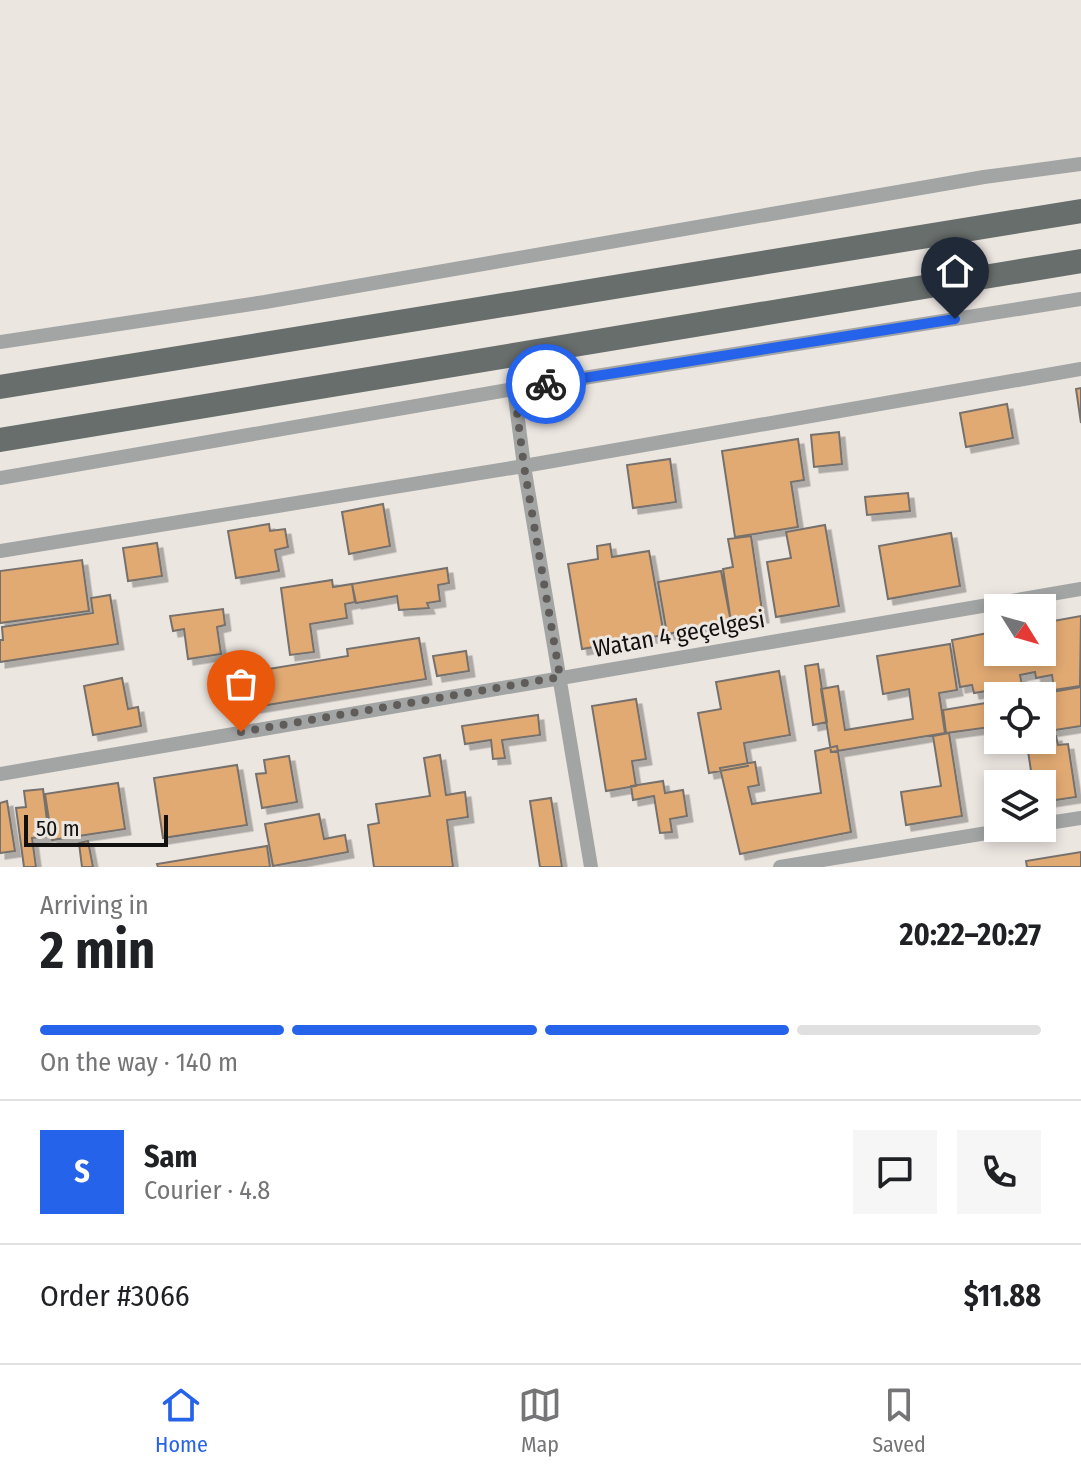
<!DOCTYPE html>
<html lang="en">
<head>
<meta charset="utf-8">
<style>
  body { margin:0; font-family:"Fira Sans Condensed",sans-serif; background:#f6f6f6; color:#202124; height:100vh; display:flex; flex-direction:column; font-size:30px; white-space:nowrap }
  * { box-sizing:border-box; margin:0 }
  p { font-size:26px; color:#757577 }
  .icon { flex:none; width:44px; height:44px; fill:none; stroke:currentColor; stroke-width:2; stroke-linecap:round; stroke-linejoin:round }
  .map { position:relative; height:867px; overflow:hidden }
  .details { display:flex; flex-direction:column; background:#fff; flex:1 }
  .details>* { flex:none }
  .needle { width:52px; rotate:127deg }
  .controls { position:absolute; left:984px; top:594px; display:grid; gap:16px }
  .controls a { display:grid; place-items:center; width:72px; height:72px; border-radius:0px; background:#fff; box-shadow:0 4px 12px #0003; font-size:40px }
  .scale { position:absolute; left:24px; bottom:20px; width:144px; box-sizing:border-box; padding-left:8px; border:4px solid #131110; border-top:0; font-size:22px; line-height:28px; white-space:nowrap; color:#131110; -webkit-text-stroke:6px #ece6e1; paint-order:stroke }
  .pin { position:absolute; display:grid; place-items:center; width:68px; height:68px; color:#fff; margin:-82px -34px; border-radius:50% 50% 50% 0; rotate:-45deg; box-shadow:0 0 8px #0007 }
  .pin .icon { rotate:45deg }
  .courier { position:absolute; display:grid; place-items:center; width:80px; height:80px; margin:-40px; border:6px solid #2563eb; border-radius:50%; background:#fff; color:#222; box-shadow:0 2px 10px #0007 }
  .head em { font-style:normal; font-weight:700 }
  .head div { display:flex; flex-direction:column-reverse }
  .head { display:flex; align-items:center; justify-content:space-between; height:136px; padding:0 40px }
  h1 { font-size:52px; font-weight:700; line-height:60px }
  .bar { display:grid; grid-template-columns:repeat(4,1fr); gap:12px 8px; align-content:center; height:96px; padding:0 40px }
  .bar i { height:10px; border-radius:6px; background:#e0e0e0 }
  .bar .selected { background:#2563eb }
  .bar p { grid-column:span 4 }
  .line { display:flex; align-items:center; gap:20px; padding:0 40px; border-top:2px solid #e0e0e0 }
  .line div { flex:1 }
  .round { display:grid; place-items:center; flex:none; width:84px; height:84px; border-radius:0px; background:#f6f6f6 }
  .menu { display:flex; justify-content:space-around; align-items:center; height:112px; border-top:2px solid #e0e0e0; background:#fff; font-size:22px; color:#757577 }
  .menu a { display:grid; justify-items:center; gap:4px }
  .menu .selected { color:#2563eb }
  .map>svg:first-child { display:block }
  .building { fill:#e2aa73; stroke:#76716c; stroke-width:2; filter:url(#shadow) }
  .lines { fill:none; stroke-linecap:round; stroke-linejoin:round }
  .minor { stroke:#a2a5a4; stroke-width:14 }
  .primary { stroke:#686e6c; stroke-width:24 }
  .done { stroke:#5f5c59; stroke-width:8; stroke-dasharray:0 14.4 }
  .route { stroke:#2563eb; stroke-width:10 }
  .labels { text-anchor:middle; dominant-baseline:central; stroke-width:6; stroke-linejoin:round; paint-order:stroke }
  .street-label { font-size:24px; fill:#131110; stroke:#ece6e1 }
</style>
</head>
<body>
<div class="map">
<svg width="1081" height="867" viewBox="0 0 1081 867">
  <defs>
    <filter id="shadow"><feDropShadow dx="5.5" dy="5.5" stdDeviation="0" flood-color="#0004"/></filter>
  </defs>
  <rect width="100%" height="100%" fill="#ece6e1"/>
  <path class="building" d="M1081 388V423L1076 389Z
    M1007 404 1013 438 966 447 960 413Z
    M839 432 842 464 814 467 811 435Z
    M798 439 804 480 791 482 798 527 735 537 722 451Z
    M670 459 676 502 633 508 627 465Z
    M908 493 910 511 867 515 865 497Z
    M383 504 390 546 349 554 342 512Z
    M269 524 270 531 285 529 288 547 275 550 279 571 236 578 228 531Z
    M825 525 839 606 776 617 767 562 791 558 786 532Z
    M951 533 960 586 888 599 879 546Z
    M751 536 763 617 731 622 723 569 733 567 728 539Z
    M157 543 162 576 128 581 123 548Z
    M610 544 612 557 649 551 664 635 582 649 568 564 598 559 597 546Z
    M82 560 89 611 0 623V571Z
    M447 568 449 583 438 585 440 601 427 603 429 608 399 610 397 596 356 603 352 584Z
    M721 571 731 622 667 634 658 582Z
    M332 580 333 587 352 584 355 602 345 604 347 618 310 624 314 652 290 655 281 588Z
    M110 595 118 644 0 662V640H3L2 627 93 613 91 598Z
    M223 609 225 625 217 627 221 654 188 659 184 629 173 631 170 616Z
    M1081 616 1080 686 1054 690 1052 675 1036 678 1035 672 1020 675 1022 685 974 693 972 685 960 687 952 640 998 631V652H1042V623Z
    M419 638 426 679 255 707 250 672 348 656 347 649Z
    M950 644 957 690 939 693 945 733 831 752 821 689 838 686 845 730 913 719 909 689 883 694 877 656Z
    M466 651 469 671 437 676 433 656Z
    M818 664 827 722 813 725 805 666Z
    M779 671 790 735 744 743 748 766 709 773 698 713 721 709 716 682Z
    M122 678 128 709 138 707 141 726 93 735 84 686Z
    M1081 687V726L1042 732V696H1029Z
    M636 699 646 759 632 761 636 786 606 791 592 706Z
    M998 701V726L946 733 943 710Z
    M538 715 540 735 502 740 505 758 493 759 491 740 465 744 462 726Z
    M949 733 962 816 906 825 901 792 941 786 933 736Z
    M1056 736 1058 745 1068 744 1076 797 1042 802V784H1033L1028 751 1036 750 1034 740Z
    M837 746 851 832 740 854 720 768 755 762 759 785 748 787 752 804 821 793 815 751Z
    M440 755 446 795 465 792 468 817 447 820 453 867H374L368 825 379 823 376 804 430 796 424 758Z
    M289 756 297 802 262 808 256 774 266 773 264 760Z
    M237 765 247 825 163 838 154 778Z
    M663 781 665 793 683 790 687 816 670 819 672 832 660 833 654 796 633 800 631 786Z
    M118 783 125 829 52 840 45 794Z
    M43 789 49 836 32 838 36 867H24L16 808 26 807 24 791Z
    M551 798 562 867H540L530 801Z
    M7 801 15 851 0 853V803Z
    M319 814 324 839 345 835 348 852 273 866 265 824Z
    M88 841 93 867H82L79 843Z
    M267 846 270 867H158L157 864Z
    M1081 852V867H1027L1026 861Z"/>
  <g class="lines">
    <path class="minor" d="M0 342 265 302 984 177 1081 164
      M514 389 524 466 591 867
      M0 478 514 389 1081 299
      M0 551 524 466 1081 369
      M0 774 1081 589
      M1042 824 1081 818
      M780 867 1018 828"/>
    <path class="primary" d="M0 387 1081 211
      M0 440 1081 261"/>
  </g>
  <g class="lines">
    <path class="done" d="M241 732 560 677 524 466 514 389 546 384"/>
    <path class="route" d="M546 384 955 319"/>
  </g>
  <g class="labels">
    <g class="street-label">
      <text transform="translate(679 634) rotate(-10)">Watan 4 geçelgesi</text>
    </g>
  </g>
</svg>
<div class="controls">
<a><svg class="needle" viewBox="-14 -14 28 28"><path d="M0-13l5 13h-10z" fill="#e53935"/><path d="M0 13l5-13h-10z" fill="#757577"/></svg></a>
<a><svg class="icon" aria-label="locate" viewBox="0 0 24 24"><circle cx="12" cy="12" r="6"/><path d="M12 2v4M12 18v4M2 12h4M18 12h4"/></svg></a>
<a><svg class="icon" aria-label="layers" viewBox="0 0 24 24"><path d="M12 4l9 5-9 5-9-5zM3 14l9 5 9-5"/></svg></a>
</div>
<div class="scale">50 m</div>
<div class="pin" style="left:241px;top:732px;background:#ea580c"><svg class="icon" aria-label="bag" viewBox="0 0 24 24"><path d="M5 8h14l-1 12H6zM9 8a3 3 0 0 1 6 0"/></svg></div>
<div class="pin" style="left:955px;top:319px;background:#1f2937"><svg class="icon" aria-label="home" viewBox="0 0 24 24"><path d="M3 11l9-7 9 7M6 9v11h12V9"/></svg></div>
<div class="courier" style="left:546px;top:384px"><svg class="icon" aria-label="bike" viewBox="0 0 24 24"><circle cx="6" cy="16" r="4"/><circle cx="18" cy="16" r="4"/><path d="M6 16l4-8h5l3 8M10 8l3 8H6M13 5h3"/></svg></div>
</div>
<section class="details">
<div class="head"><div><h1>2 min</h1><p>Arriving in</p></div><em>20:22–20:27</em></div>
<div class="bar"><i class="selected"></i><i class="selected"></i><i class="selected"></i><i></i><p>On the way · 140 m</p></div>
<div class="line" style="height:144px"><b class="round" style="background:#2563eb;color:#fff">S</b><div><b>Sam</b><p>Courier · 4.8</p></div><a class="round"><svg class="icon" aria-label="chat" viewBox="0 0 24 24"><path d="M4 5h16v11H9l-5 4z"/></svg></a><a class="round"><svg class="icon" aria-label="phone" viewBox="0 0 24 24"><path d="M5 4h4l2 5-3 2q2 4 5 5l2-3 5 2v4C11 20 4 13 5 4z"/></svg></a></div>
<div class="line" style="height:104px"><div>Order #3066</div><b>$11.88</b></div>
</section>
<nav class="menu">
<a class="selected"><svg class="icon" aria-label="home" viewBox="0 0 24 24"><path d="M3 11l9-7 9 7M6 9v11h12V9"/></svg>Home</a>
<a><svg class="icon" aria-label="map" viewBox="0 0 24 24"><path d="M3 6l6-2 6 2 6-2v14l-6 2-6-2-6 2zM9 4v14M15 6v14"/></svg>Map</a>
<a><svg class="icon" aria-label="saved" viewBox="0 0 24 24"><path d="M7 4h10v16l-5-4-5 4z"/></svg>Saved</a>
</nav>
</body>
</html>
